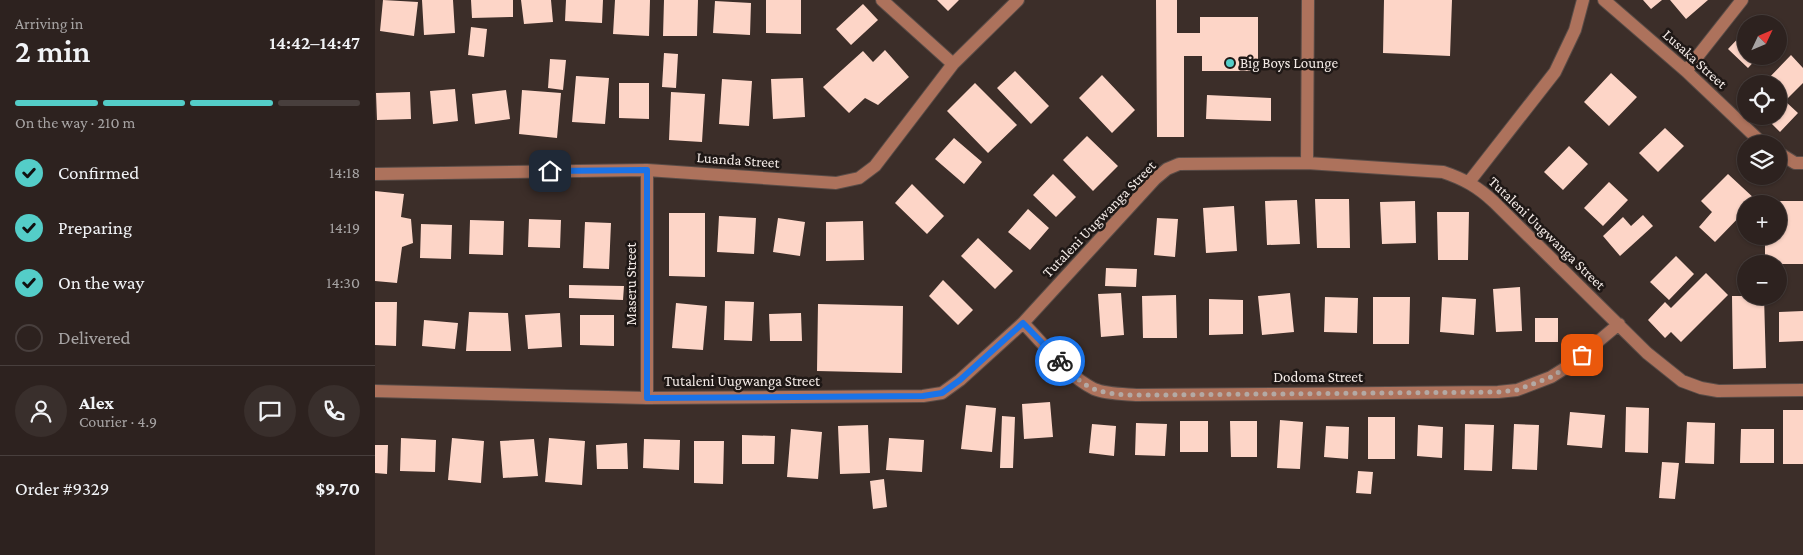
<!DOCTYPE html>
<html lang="en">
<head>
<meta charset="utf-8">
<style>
  body { margin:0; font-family:"Crimson Pro",serif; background:#392f2c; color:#f1f3f6; height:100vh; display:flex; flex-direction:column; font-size:19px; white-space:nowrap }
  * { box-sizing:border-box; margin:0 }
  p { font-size:16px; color:#a7a4a4 }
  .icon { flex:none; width:28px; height:28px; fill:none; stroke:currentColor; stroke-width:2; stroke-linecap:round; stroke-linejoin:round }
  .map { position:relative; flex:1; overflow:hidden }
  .drawer { display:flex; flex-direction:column; background:#2d221f; width:375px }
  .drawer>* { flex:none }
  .needle { width:32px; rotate:46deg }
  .tools { position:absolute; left:1362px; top:15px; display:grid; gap:10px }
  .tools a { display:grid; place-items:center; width:50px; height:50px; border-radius:50%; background:#2d221f; box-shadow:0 1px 4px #0004,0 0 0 1px #483f3d; font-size:25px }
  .pin { position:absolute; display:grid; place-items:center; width:42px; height:42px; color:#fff; margin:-21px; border-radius:10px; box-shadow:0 2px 8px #0006 }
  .courier { position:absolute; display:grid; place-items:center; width:50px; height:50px; margin:-25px; border:4px solid #1a73e8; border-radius:50%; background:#fff; color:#222; box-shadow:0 1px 6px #0007 }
  .headline em { font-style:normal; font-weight:600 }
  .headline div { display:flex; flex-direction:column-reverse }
  .headline { display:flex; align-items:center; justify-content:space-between; height:85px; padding:0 15px }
  h1 { font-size:32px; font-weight:600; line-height:38px }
  .bar { display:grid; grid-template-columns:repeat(4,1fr); gap:8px 5px; align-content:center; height:60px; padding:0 15px }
  .bar i { height:6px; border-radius:4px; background:#483f3d }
  .bar .selected { background:#54cdc8 }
  .bar p { grid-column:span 4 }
  .line { display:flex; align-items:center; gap:12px; padding:0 15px; border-top:1px solid #483f3d }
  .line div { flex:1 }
  .round { display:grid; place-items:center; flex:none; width:52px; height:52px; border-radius:26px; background:#392f2c }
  ol { padding:0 15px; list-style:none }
  li { display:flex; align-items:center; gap:15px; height:55px }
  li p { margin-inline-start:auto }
  li .icon { padding:5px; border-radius:50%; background:#54cdc8; color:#111; stroke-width:4 }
  li:last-child { color:#a7a4a4 }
  li i { width:28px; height:28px; border:2px solid #483f3d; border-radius:50% }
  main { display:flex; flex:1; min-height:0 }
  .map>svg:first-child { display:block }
  .building { fill:#fdd5c7 }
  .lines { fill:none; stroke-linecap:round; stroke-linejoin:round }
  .minor-casing { stroke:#594c47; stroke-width:14 }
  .minor { stroke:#ad725c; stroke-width:12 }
  .done { stroke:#b4a9a4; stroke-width:5; stroke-dasharray:0 9 }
  .route { stroke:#1a73e8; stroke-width:6 }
  .poi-dot { fill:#54cdc8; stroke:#1f1816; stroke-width:2 }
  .labels { text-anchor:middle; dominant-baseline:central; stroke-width:5; stroke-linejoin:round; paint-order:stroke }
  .street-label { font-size:15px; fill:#f4ebe7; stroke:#1f1816 }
  .poi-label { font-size:15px; fill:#f4ebe7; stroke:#1f1816; text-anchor:start }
</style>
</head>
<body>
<main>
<section class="drawer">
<div class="headline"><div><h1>2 min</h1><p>Arriving in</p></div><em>14:42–14:47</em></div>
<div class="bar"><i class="selected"></i><i class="selected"></i><i class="selected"></i><i></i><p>On the way · 210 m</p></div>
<ol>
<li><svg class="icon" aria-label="check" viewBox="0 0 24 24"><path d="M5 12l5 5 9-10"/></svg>Confirmed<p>14:18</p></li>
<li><svg class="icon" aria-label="check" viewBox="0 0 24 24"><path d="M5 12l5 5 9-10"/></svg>Preparing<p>14:19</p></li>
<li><svg class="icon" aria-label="check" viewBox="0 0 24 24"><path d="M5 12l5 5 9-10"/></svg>On the way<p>14:30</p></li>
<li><i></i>Delivered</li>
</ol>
<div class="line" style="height:90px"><a class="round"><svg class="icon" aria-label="person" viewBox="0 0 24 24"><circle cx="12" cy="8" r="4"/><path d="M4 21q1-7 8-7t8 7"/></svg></a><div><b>Alex</b><p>Courier · 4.9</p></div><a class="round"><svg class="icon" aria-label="chat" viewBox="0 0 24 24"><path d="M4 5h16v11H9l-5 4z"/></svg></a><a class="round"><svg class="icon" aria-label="phone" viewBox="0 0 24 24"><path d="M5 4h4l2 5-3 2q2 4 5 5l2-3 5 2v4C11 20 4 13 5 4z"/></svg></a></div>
<div class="line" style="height:65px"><div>Order #9329</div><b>$9.70</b></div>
</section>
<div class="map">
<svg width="1428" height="555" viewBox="0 0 1428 555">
  <rect width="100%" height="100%" fill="#3c2e29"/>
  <path class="building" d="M8 0 43 2 39 36 5 31Z
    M47 0H78L80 33 49 35Z
    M96 0H138V17L97 18Z
    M146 0H176L178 22 149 24Z
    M191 0H228L227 23 190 21Z
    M240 0H275L274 36 238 34Z
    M289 0H323L322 36H288Z
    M391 0H426V34L391 33Z
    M562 0H584L573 11Z
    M781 0H802V33H825V17H883V71H827V56H809V137H782Z
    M1009 0H1077L1075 56 1008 53Z
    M1268 0H1287L1276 9Z
    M1295 0H1333L1311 19Z
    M340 1 376 3 375 35 338 33Z
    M488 4 503 20 476 45 461 29Z
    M96 27 112 29 109 57 93 55Z
    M1371 30V56H1384L1373 68 1353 49Z
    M510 50 534 77 503 105 490 98 474 113 448 87 488 51 498 62Z
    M289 53 303 54 301 88 287 87Z
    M1416 55 1428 68V83L1410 101 1423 113 1405 132 1391 118 1393 116H1404V84H1388Z
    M175 59 191 60 188 90 173 88Z
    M640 71 674 106 656 124 622 88Z
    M1236 73 1262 97 1234 126 1209 102Z
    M727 75 760 110 737 133 704 98Z
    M201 76 234 78 230 124 197 122Z
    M428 78 430 117 398 119 396 79Z
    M347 79 377 81 374 126 344 124Z
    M244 83H274V119L244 118Z
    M600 83 642 125 613 153 572 111Z
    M80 89 83 121 58 124 55 91Z
    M131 90 135 119 100 124 97 94Z
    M147 90 186 93 182 138 144 134Z
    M35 92 36 119 2 120 1 93Z
    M296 92 330 94 327 142 294 140Z
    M832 95 896 98V121L831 119Z
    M1290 128 1309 146 1283 172 1264 153Z
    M712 136 743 166 718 191 688 160Z
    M579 138 607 162 589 184 560 159Z
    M1194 146 1213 164 1188 190 1169 172Z
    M678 174 701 197 681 217 658 195Z
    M1353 174 1381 200 1377 204H1371V210L1340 242 1324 227 1337 212 1326 201Z
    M1234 182 1253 200 1228 226 1209 208Z
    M537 184 569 216 552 234 520 203Z
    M0 191 29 194 26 217 36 219 38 243 27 247 22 283 0 281Z
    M940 199H974L975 248H942Z
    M922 200 925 244 892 245 890 201Z
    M1040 201 1041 243 1007 244 1005 202Z
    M1403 201H1428V264H1390V236H1404Z
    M859 206 862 251 831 253 828 208Z
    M653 209 674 228 655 250 633 232Z
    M1062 212H1094L1093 260H1063Z
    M294 213H330V277L294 276Z
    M1268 215 1278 226 1245 256 1228 236 1248 217 1256 226Z
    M344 216 381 218 379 254 342 252Z
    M403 218 430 222 425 256 398 252Z
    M782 218 803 219 800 257 779 255Z
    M154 219 186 220 185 248 153 247Z
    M95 220 129 221 128 255 94 254Z
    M488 221 489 260 451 261V222Z
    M210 222 236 223 234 269 208 268Z
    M46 224 77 225 76 259 45 258Z
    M603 238 638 271 620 289 586 256Z
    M1301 256 1319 274 1294 300 1275 282Z
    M731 268 762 269 761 287 730 286Z
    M1331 273 1353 295 1306 342 1296 332 1290 338 1273 320 1290 302 1296 308Z
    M568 280 598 310 583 325 554 296Z
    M194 285 249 286 248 300 194 298Z
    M1145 287 1147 331 1121 332 1118 289Z
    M746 293 749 335 726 337 723 294Z
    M915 293 919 332 887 335 883 296Z
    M801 295 802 338H768L767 296Z
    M1357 296H1389L1391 368 1358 369Z
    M950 297 983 298 982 333 949 332Z
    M998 297H1035L1034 344H998Z
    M1067 297 1101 299 1099 335 1065 332Z
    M834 299 868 300V334L834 335Z
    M350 301 379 302 377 341 349 340Z
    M0 302H22L21 346 0 345Z
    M301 303 332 306 328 350 297 348Z
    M443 304 528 306 527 373 442 371Z
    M1428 311V341L1404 342V312Z
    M94 312 133 313 136 351H91Z
    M185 313 187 347 153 349 150 315Z
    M426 313 427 341H395L394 314Z
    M205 315H239V346L205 345Z
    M1160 318H1183V342H1160Z
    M49 320 83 323 80 349 47 346Z
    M675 402 678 437 649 439 647 404Z
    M591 405 621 408 617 452 586 449Z
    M1251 407 1274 408 1273 453 1250 452Z
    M1408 410H1428V464H1408Z
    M1195 412 1230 415 1227 448 1192 445Z
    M627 416 640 417 638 468H625Z
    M993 417H1020V459H993Z
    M905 420 928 422 925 469 902 468Z
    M805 421H833V452H805Z
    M855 421H882V457H856Z
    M1312 422 1340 423 1339 464 1310 463Z
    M761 423 792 424 790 456 760 455Z
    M717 424 741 426 739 456 714 453Z
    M1090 424 1119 425 1117 471 1089 470Z
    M1139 424 1164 425 1162 470 1137 469Z
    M493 425 495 473 465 474 463 426Z
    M1043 425 1068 427 1067 458 1042 456Z
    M951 426 974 427 973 459 949 457Z
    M416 429 447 432 443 479 412 477Z
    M1366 429H1399V463H1365Z
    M367 435 400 436 399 464H367Z
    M26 438 61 440 60 472 25 471Z
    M77 438 109 441 106 483 73 480Z
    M174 438 210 441 207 485 170 482Z
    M514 438 549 440 547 472 511 470Z
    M159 439 163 476 128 478 125 441Z
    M269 439 305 440 304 470 268 468Z
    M319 441H349L348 484 319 483Z
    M252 443 253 469H222L221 445Z
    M0 445H13L12 474 0 473Z
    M1287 462 1304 463 1300 499 1284 498Z
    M983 471 998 472 996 494 981 493Z
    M509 479 512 507 498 509 495 481Z"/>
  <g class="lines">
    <g class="minor-casing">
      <path id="minor" d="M507 0 578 64
        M1229 0 1311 71 1388 144
        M1311 71 1367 0
        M1404 153 1420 163H1428
        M932 163 933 0
        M272 170V398
        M0 174 272 170 461 183 484 178 500 166 578 64 643 0
        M1094 182 1180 72 1200 30 1208 0
        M648 323C670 345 691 375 719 389 731 394 749 394 761 395L1013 393 1123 392 1142 390 1176 377 1195 365 1244 324
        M0 391 272 398 548 396 567 393 585 380 648 323 780 179 792 169 804 164 932 163 1068 172C1089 179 1103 187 1119 202L1272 353 1307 381 1326 388 1343 391 1428 390"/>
    </g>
    <use href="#minor" class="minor"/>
  </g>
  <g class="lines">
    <path class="done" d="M685 361C694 372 708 386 722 390 740 396 762 395 781 395L1123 392 1142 390 1176 377 1195 365 1207 355"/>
    <path class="route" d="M175 171 272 170V398L548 396 567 393 585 380 648 323 685 361"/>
  </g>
  <circle class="poi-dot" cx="855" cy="63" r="5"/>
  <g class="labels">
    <g class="street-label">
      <text transform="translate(1320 59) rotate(42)">Lusaka Street</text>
      <text transform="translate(363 160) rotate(4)">Luanda Street</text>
      <text transform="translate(724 219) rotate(-46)">Tutaleni Uugwanga Street</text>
      <text transform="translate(1172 233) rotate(44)">Tutaleni Uugwanga Street</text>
      <text transform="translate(256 284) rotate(-90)">Maseru Street</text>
      <text x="943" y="377">Dodoma Street</text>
      <text x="367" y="381">Tutaleni Uugwanga Street</text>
    </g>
    <g class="poi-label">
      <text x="865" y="63">Big Boys Lounge</text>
    </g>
  </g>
</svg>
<div class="tools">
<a><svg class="needle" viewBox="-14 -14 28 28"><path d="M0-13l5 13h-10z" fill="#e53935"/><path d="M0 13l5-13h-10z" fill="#a7a4a4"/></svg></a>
<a><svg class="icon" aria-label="locate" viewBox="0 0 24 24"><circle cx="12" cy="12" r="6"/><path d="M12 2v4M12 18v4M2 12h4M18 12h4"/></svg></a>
<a><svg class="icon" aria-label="layers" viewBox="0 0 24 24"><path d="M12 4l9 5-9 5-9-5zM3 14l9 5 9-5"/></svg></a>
<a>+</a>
<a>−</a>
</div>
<div class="pin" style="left:1207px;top:355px;background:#ea580c"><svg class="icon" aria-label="bag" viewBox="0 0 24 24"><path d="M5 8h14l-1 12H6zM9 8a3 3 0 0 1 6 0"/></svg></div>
<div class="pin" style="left:175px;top:171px;background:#1f2937"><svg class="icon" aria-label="home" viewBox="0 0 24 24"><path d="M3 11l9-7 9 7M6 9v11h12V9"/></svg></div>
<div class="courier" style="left:685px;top:361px"><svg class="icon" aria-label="bike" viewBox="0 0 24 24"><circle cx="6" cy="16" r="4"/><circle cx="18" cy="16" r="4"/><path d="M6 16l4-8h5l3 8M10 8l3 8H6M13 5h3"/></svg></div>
</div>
</main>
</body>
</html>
